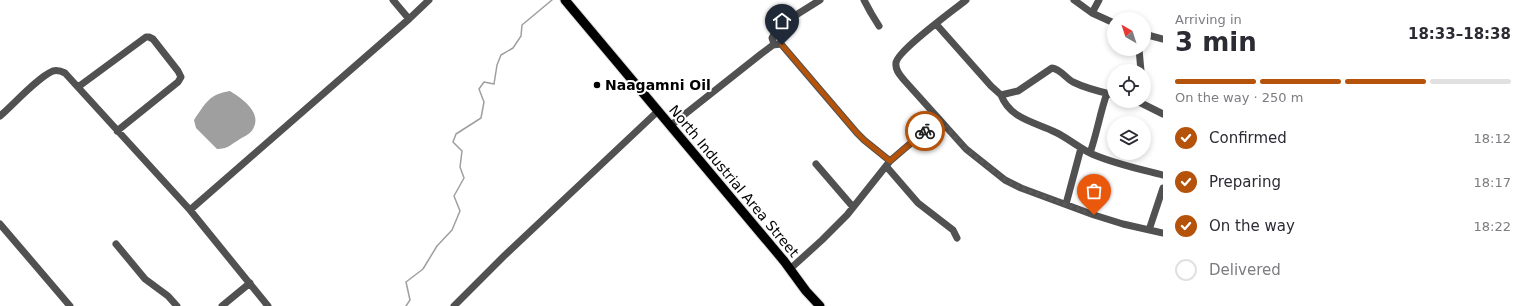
<!DOCTYPE html>
<html lang="en">
<head>
<meta charset="utf-8">
<style>
  body { margin:0; font-family:"DejaVu Sans",sans-serif; background:#f7f7f7; color:#2b2b33; height:100vh; display:flex; flex-direction:column; font-size:15px; white-space:nowrap }
  * { box-sizing:border-box; margin:0 }
  p { font-size:13px; color:#7c7c81 }
  .icon { flex:none; width:22px; height:22px; fill:none; stroke:currentColor; stroke-width:2; stroke-linecap:round; stroke-linejoin:round }
  .map { position:relative; flex:1; overflow:hidden }
  .sheet { display:flex; flex-direction:column; background:#fff; width:360px }
  .sheet>* { flex:none }
  .needle { width:26px; rotate:321deg }
  .buttons { position:absolute; left:1107px; top:12px; display:grid; gap:8px }
  .buttons a { display:grid; place-items:center; width:44px; height:44px; border-radius:50%; background:#fff; box-shadow:0 2px 6px #0003; font-size:20px }
  .pin { position:absolute; display:grid; place-items:center; width:34px; height:34px; color:#fff; margin:-41px -17px; border-radius:50% 50% 50% 0; rotate:-45deg; box-shadow:0 0 4px #0007 }
  .pin .icon { rotate:45deg }
  .courier { position:absolute; display:grid; place-items:center; width:40px; height:40px; margin:-20px; border:3px solid #b45309; border-radius:50%; background:#fff; color:#222; box-shadow:0 1px 5px #0007 }
  .summary em { font-style:normal; font-weight:600 }
  .summary div { display:flex; flex-direction:column-reverse }
  .summary { display:flex; align-items:center; justify-content:space-between; height:68px; padding:0 12px }
  h1 { font-size:26px; font-weight:600; line-height:30px }
  .bar { display:grid; grid-template-columns:repeat(4,1fr); gap:6px 4px; align-content:center; height:48px; padding:0 12px }
  .bar i { height:5px; border-radius:3px; background:#e1e1e2 }
  .bar .current { background:#b45309 }
  .bar p { grid-column:span 4 }
  ol { padding:0 12px; list-style:none }
  li { display:flex; align-items:center; gap:12px; height:44px }
  li p { margin-inline-start:auto }
  li .icon { padding:4px; border-radius:50%; background:#b45309; color:#fff; stroke-width:4 }
  li:last-child { color:#7c7c81 }
  li i { width:22px; height:22px; border:2px solid #e1e1e2; border-radius:50% }
  main { display:flex; flex:1; min-height:0 }
  .map>svg:first-child { display:block }
  .water { fill:#9f9f9f }
  .lines { fill:none; stroke-linecap:round; stroke-linejoin:round }
  .stream { stroke:#9f9f9f; stroke-width:1.5 }
  .major-casing { stroke:#dbdbdb; stroke-width:11 }
  .minor { stroke:#515151; stroke-width:7 }
  .major { stroke:#000; stroke-width:9 }
  .done { stroke:#595959; stroke-width:4; stroke-dasharray:0 7.2 }
  .route { stroke:#b45309; stroke-width:5 }
  .poi-dot { fill:#000; stroke:#fff; stroke-width:1.5 }
  .labels { text-anchor:middle; dominant-baseline:central; stroke-width:4; stroke-linejoin:round; paint-order:stroke }
  .poi-label { font-size:14px; font-weight:bold; fill:#000; stroke:#fff; text-anchor:start }
  .street-label { font-size:14px; fill:#000; stroke:#fff }
</style>
</head>
<body>
<main>
<div class="map">
<svg width="1163" height="306" viewBox="0 0 1163 306">
  <rect width="100%" height="100%" fill="#fff"/>
  <path class="water" d="M230 91C241 98 261 111 254 127 252 133 245 136 240 139 230 145 228 149 217 149L196 128 194 120C205 104 209 94 230 91Z"/>
  <g class="lines">
    <path class="stream" d="M406 306 410 300 406 282 423 269 437 246 452 230 460 211 454 196 464 178 460 167 462 151 453 142 456 134 481 118 484 102 479 89 484 82 494 84 497 65 501 55 513 48 521 36 522 25 552 0"/>
    <g class="major-casing">
      <path id="major" d="M565 0 784 261 806 291 820 306"/>
    </g>
    <path class="minor" d="M393 0 409 19
      M864 0 871 13 879 26
      M966 0C954 10 897 51 896 63 895 70 900 75 904 80L966 149 1005 180 1021 188 1094 215 1123 224 1163 233
      M1074 0 1092 13 1114 23
      M1092 13 1099 0
      M936 24 991 86 1001 95 1018 91 1052 68C1060 69 1066 78 1073 82 1085 88 1101 92 1114 95
      M1144 34 1163 39
      M774 44 772 38 774 34 796 15 820 0
      M1139 49 1141 71
      M78 87 146 37H149L153 39 178 71 181 77 178 82 117 131
      M1001 95C1010 119 1035 122 1055 132 1068 138 1079 148 1092 154 1115 164 1139 169 1163 175
      M1137 101 1163 114
      M0 116C13 105 38 77 53 71 57 70 61 71 65 73L190 210 268 306
      M670 126 761 54 773 45 781 44 857 133 864 140 890 161
      M1090 153C1097 133 1100 113 1107 93
      M816 164 853 207
      M886 166 918 203 953 230 957 238
      M1066 204 1081 148
      M190 210 409 19 429 0
      M0 224 70 306
      M1149 230 1163 188
      M116 244 145 279 168 296 177 306
      M790 269 822 240 847 215 890 161 939 119
      M222 306 250 283
      M454 306 504 256 658 111"/>
    <use href="#major" class="major"/>
  </g>
  <g class="lines">
    <path class="done" d="M925 131 939 119 966 149 1005 180 1021 188 1094 215"/>
    <path class="route" d="M782 45 857 133 864 140 890 161 925 131"/>
  </g>
  <circle class="poi-dot" cx="597" cy="85" r="4"/>
  <g class="labels">
    <g class="poi-label">
      <text x="605" y="85">Naagamni Oil</text>
    </g>
    <g class="street-label">
      <text transform="translate(734 181) rotate(50)">North Industrial Area Street</text>
    </g>
  </g>
</svg>
<div class="buttons">
<a><svg class="needle" viewBox="-14 -14 28 28"><path d="M0-13l5 13h-10z" fill="#e53935"/><path d="M0 13l5-13h-10z" fill="#7c7c81"/></svg></a>
<a><svg class="icon" aria-label="locate" viewBox="0 0 24 24"><circle cx="12" cy="12" r="6"/><path d="M12 2v4M12 18v4M2 12h4M18 12h4"/></svg></a>
<a><svg class="icon" aria-label="layers" viewBox="0 0 24 24"><path d="M12 4l9 5-9 5-9-5zM3 14l9 5 9-5"/></svg></a>
</div>
<div class="pin" style="left:1094px;top:215px;background:#ea580c"><svg class="icon" aria-label="bag" viewBox="0 0 24 24"><path d="M5 8h14l-1 12H6zM9 8a3 3 0 0 1 6 0"/></svg></div>
<div class="pin" style="left:782px;top:45px;background:#1f2937"><svg class="icon" aria-label="home" viewBox="0 0 24 24"><path d="M3 11l9-7 9 7M6 9v11h12V9"/></svg></div>
<div class="courier" style="left:925px;top:131px"><svg class="icon" aria-label="bike" viewBox="0 0 24 24"><circle cx="6" cy="16" r="4"/><circle cx="18" cy="16" r="4"/><path d="M6 16l4-8h5l3 8M10 8l3 8H6M13 5h3"/></svg></div>
</div>
<section class="sheet">
<div class="summary"><div><h1>3 min</h1><p>Arriving in</p></div><em>18:33–18:38</em></div>
<div class="bar"><i class="current"></i><i class="current"></i><i class="current"></i><i></i><p>On the way · 250 m</p></div>
<ol>
<li><svg class="icon" aria-label="check" viewBox="0 0 24 24"><path d="M5 12l5 5 9-10"/></svg>Confirmed<p>18:12</p></li>
<li><svg class="icon" aria-label="check" viewBox="0 0 24 24"><path d="M5 12l5 5 9-10"/></svg>Preparing<p>18:17</p></li>
<li><svg class="icon" aria-label="check" viewBox="0 0 24 24"><path d="M5 12l5 5 9-10"/></svg>On the way<p>18:22</p></li>
<li><i></i>Delivered</li>
</ol>
</section>
</main>
</body>
</html>
